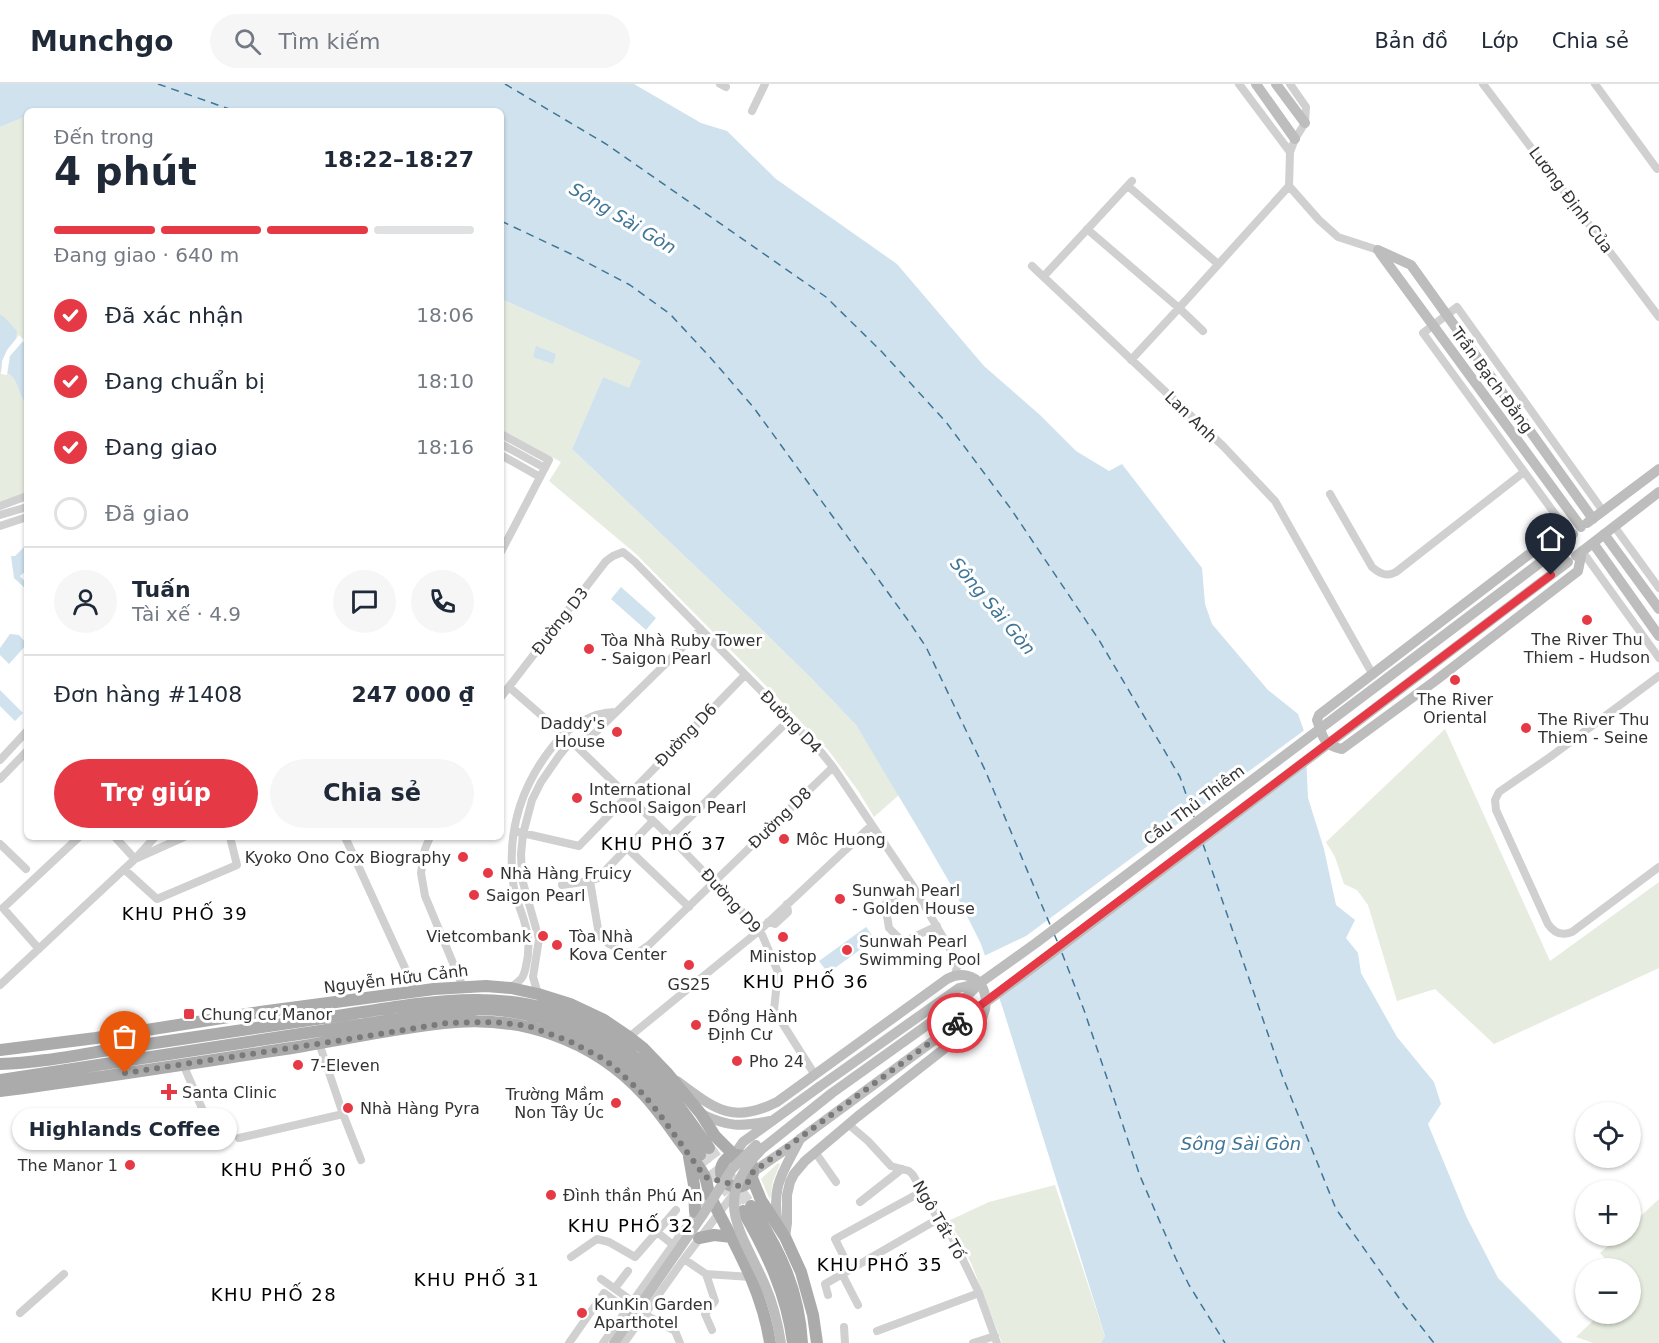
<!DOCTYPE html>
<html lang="vi">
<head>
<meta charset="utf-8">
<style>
  body { margin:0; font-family:"DejaVu Sans",sans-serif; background:#f6f6f7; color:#1f2937; height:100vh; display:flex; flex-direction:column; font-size:22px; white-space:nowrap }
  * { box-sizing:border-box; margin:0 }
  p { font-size:20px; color:#747a83 }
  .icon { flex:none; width:33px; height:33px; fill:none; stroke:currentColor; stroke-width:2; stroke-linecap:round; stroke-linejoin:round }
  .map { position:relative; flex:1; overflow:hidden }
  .details { position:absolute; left:24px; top:24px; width:480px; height:732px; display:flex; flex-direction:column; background:#fff; border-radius:9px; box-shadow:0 2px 4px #0004 }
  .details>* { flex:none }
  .buttons { position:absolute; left:1575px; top:1018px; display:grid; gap:12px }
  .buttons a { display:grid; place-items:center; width:66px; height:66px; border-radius:50%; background:#fff; box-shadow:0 2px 4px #0004; font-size:30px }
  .pin { position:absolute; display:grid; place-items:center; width:51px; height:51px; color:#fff; margin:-62px -26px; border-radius:50% 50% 50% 0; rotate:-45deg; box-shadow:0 0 6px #0007 }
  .pin .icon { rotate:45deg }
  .courier { position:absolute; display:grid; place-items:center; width:60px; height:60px; margin:-30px; border:4px solid #e63946; border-radius:50%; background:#fff; color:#222; box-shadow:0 2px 8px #0007 }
  .bubble { position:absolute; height:42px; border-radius:21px; background:#fff; box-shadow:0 2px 4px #0004; font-size:20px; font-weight:600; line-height:42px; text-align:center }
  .headline em { font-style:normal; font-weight:600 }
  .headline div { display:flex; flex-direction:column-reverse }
  .headline { display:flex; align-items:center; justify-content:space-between; height:102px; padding:0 30px }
  h1 { font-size:39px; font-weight:600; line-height:45px }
  .bar { display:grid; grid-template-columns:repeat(4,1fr); gap:9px 6px; align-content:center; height:72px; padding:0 30px }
  .bar i { height:8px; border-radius:4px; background:#e0e1e3 }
  .bar .current { background:#e63946 }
  .bar p { grid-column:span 4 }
  .line { display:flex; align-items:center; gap:15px; padding:0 30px; border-top:2px solid #e0e1e3 }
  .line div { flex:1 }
  .round { display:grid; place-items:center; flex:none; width:63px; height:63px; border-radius:32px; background:#f6f6f7 }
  ol { padding:0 30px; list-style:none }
  li { display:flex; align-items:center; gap:18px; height:66px }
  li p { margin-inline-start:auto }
  li .icon { padding:6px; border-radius:50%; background:#e63946; color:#fff; stroke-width:4 }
  li:last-child { color:#747a83 }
  li i { width:33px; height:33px; border:3px solid #e0e1e3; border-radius:50% }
  .cta { display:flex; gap:12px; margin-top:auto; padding:12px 30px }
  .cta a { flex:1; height:69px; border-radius:36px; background:#e63946; color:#fff; font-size:24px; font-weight:600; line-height:69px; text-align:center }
  .cta a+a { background:#f6f6f7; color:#1f2937 }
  header { display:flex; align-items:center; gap:36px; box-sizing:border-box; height:84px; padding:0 30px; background:#fff; border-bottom:2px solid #e0e1e3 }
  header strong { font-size:28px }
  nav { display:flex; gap:33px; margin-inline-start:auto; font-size:21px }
  .search { width:420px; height:54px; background:#f6f6f7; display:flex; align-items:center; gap:15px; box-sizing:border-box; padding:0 21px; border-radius:33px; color:#747a83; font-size:22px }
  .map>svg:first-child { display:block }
  .green { fill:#e6ecdf }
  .water { fill:#cfe2ee }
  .pier { fill:#fff }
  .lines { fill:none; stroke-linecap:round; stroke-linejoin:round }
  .ferry { stroke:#3f7597; stroke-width:1.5; stroke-dasharray:8 6; stroke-linecap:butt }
  .primary-tunnel { stroke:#d6d6d6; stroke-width:12; stroke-dasharray:12 6; stroke-linecap:butt }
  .street { stroke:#d0d0d0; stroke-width:8 }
  .secondary { stroke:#bdbdbd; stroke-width:10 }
  .primary { stroke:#ababab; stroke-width:12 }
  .secondary-bridge { stroke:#bdbdbd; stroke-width:10 }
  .done { stroke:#7a7a7a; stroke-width:6; stroke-dasharray:0 10.8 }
  .route { stroke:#e63946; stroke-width:8 }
  .poi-dot { fill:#e63946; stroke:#fff; stroke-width:2 }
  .labels { text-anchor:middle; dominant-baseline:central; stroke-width:6; stroke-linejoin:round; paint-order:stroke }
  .street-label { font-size:16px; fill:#333; stroke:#fff }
  .poi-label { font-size:16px; fill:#333; stroke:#fff; text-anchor:start }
  .water-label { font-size:18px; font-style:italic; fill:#3f7597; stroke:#fff }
  .neighbourhood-label { font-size:18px; letter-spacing:1.5px; fill:#000; stroke:#fff }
</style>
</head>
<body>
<header>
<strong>Munchgo</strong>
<div class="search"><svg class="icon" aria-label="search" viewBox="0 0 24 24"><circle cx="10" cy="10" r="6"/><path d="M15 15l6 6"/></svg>Tìm kiếm</div>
<nav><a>Bản đồ</a><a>Lớp</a><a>Chia sẻ</a></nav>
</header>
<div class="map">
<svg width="1659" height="1259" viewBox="0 0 1659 1259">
  <rect width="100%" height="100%" fill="#fff"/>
  <path class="green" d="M27 32V409L0 418V43Z
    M501 215 642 277 629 305 603 293 572 365 757 541 811 594 856 641 899 711 874 733 859 708 829 667 773 609 636 470 549 397 561 378 501 346Z
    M1445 645 1550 877 1659 798V884L1494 960 1435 905 1397 917 1368 821 1357 806 1344 800 1335 773 1326 758Z
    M778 1079 780 1080 773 1097 770 1116 761 1095Z
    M1055 1101 1105 1252 1101 1259H1002L972 1181 954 1145 946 1138 989 1118Z
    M1659 1115V1259H1593L1576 1253 1600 1230H1630V1185H1615L1600 1169 1619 1152H1630L1631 1141Z"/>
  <path class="water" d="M0 0H634L701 39 727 47 776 95 897 180 984 282 1040 331 1076 367 1109 387 1122 380 1202 484 1205 520 1212 540 1268 606 1298 630 1305 650 1308 714 1324 765 1336 821 1355 836 1346 854 1358 869 1361 889 1397 953 1434 998 1441 1020 1428 1040 1467 1134 1498 1194 1563 1259H1101L1105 1252 1003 925 981 860 955 808 922 751 856 641 811 594 757 541 572 365 603 293 629 304 641 277 501 215V27H76L45 25 41 27H27V32L0 43Z
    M0 231 3 232 17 247 16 253 21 259 27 257V322C17 309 19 288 0 287Z
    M536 262 556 270 553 280 533 273Z
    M27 460V490L25 488 20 492 27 500V506L14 494 11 472H15Z
    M621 503 656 534 646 546 611 515Z
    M10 550 19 551 27 560 9 580 0 571V564Z
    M0 606 23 629 15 637 0 622Z
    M866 843 875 855 828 889 819 877Z"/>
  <path class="pier" d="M19 251 24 256 10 272 7 291 1 290 2 277 7 266Z
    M1306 645 1308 650 1309 680 997 915 982 873 1026 852Z"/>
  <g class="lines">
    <path class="ferry" d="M158 0 235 27
      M505 0 606 60 826 213 882 268 946 338 1011 425 1099 556 1180 693 1194 733
      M501 137 571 170 630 201 670 230 709 272 754 324 910 539 926 563 985 686 1051 843
      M1203 760 1282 991 1336 1125 1404 1221 1434 1259
      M1054 850 1058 859
      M1062 869 1084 926 1140 1092 1176 1175 1189 1201 1225 1259"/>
    <path class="primary-tunnel" d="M709 1064 751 1122
      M700 1071 739 1122"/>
    <path class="street" d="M720 0 726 3
      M1239 0 1290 68
      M1483 0 1659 233
      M1595 0 1657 85 1659 84
      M752 27 765 0
      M1128 102 1218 180
      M1289 102 1319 136 1338 153 1378 166
      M1087 145 1179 224 1203 247
      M1032 182 1223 362 1275 417 1373 591
      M1044 192 1132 97
      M1131 276 1179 224 1289 102 1290 68 1295 55 1305 39 1306 23 1290 0
      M501 350 549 376 501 468
      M501 360 545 384
      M501 371 540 393
      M1330 410 1372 483C1380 490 1387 493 1396 488L1524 388
      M0 422 27 412
      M0 431 27 423
      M0 442 27 433
      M1614 442 1659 504
      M1571 452 1423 249 1457 223 1603 427
      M1582 467 1659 574
      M1659 592 1550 673 1499 708 1495 716 1496 726 1548 840C1554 849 1562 852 1572 848L1659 783
      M509 603 571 657 670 753 760 846 778 888 774 926 815 991
      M501 613 606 477 613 472 623 468 635 478 821 668 833 683 913 802 958 879 955 891
      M0 676 27 647
      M0 695 27 667
      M518 748 579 762 745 591
      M115 753 135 775 184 753
      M345 753 416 908
      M430 753 425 765 421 789 425 812 463 903
      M670 753 789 636
      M0 760 26 785
      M627 764 689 823
      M124 785 157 815 237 781 230 753
      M590 797 598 845 601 853 609 860 625 868 636 870 649 861 833 683
      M562 801 590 797 598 794 653 737
      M913 802 885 820 889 844 903 858 937 842
      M768 838 775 840 788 828 787 820
      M39 865 3 824 79 753
      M0 901 135 775 155 753
      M511 904C514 901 518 898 521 895 524 892 525 887 526 882 528 874 529 864 528 855 527 836 515 818 513 798 507 747 521 702 553 662 567 644 591 628 615 628
      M538 910 533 893 539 855 522 795 521 770 523 750 532 716 541 698 559 672 571 657 586 655 593 651 701 545
      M629 953 760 846 872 741
      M319 959 343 1030 361 1076
      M183 980 204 1029
      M848 1040 868 1057 891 1082 909 1087 913 1091 938 1135 951 1151 979 1209 997 1259
      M239 1054 343 1030
      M815 1068 836 1098
      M860 1118 902 1085
      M657 1148 672 1160
      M571 1173 597 1155 609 1158 635 1173 676 1126
      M684 1175 706 1190 715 1217 705 1230 712 1246
      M850 1185 835 1155 923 1107
      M706 1190 751 1193
      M842 1190 858 1221
      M601 1195 632 1217
      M615 1204 628 1187
      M828 1211 825 1200 938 1135
      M20 1229 64 1190
      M644 1230 675 1247 680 1259
      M844 1243 845 1259
      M877 1247 979 1209
      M569 1259 604 1209 626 1225
      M603 1259 710 1109
      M624 1259 684 1175 735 1108
      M973 1259 995 1252"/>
    <path class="secondary" d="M1256 0 1295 55
      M1276 0 1305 39
      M1378 166 1411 181 1593 435
      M1380 169 1581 443
      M1587 439 1659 385
      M1604 450 1659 525
      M1571 452H1553L1319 631 1317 636C1323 652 1322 661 1342 665L1435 597 1578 487 1582 467
      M1593 459 1659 552
      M1553 469 1573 450
      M1576 472 1659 408
      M677 997C714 1024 731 1041 777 1018L947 895C977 880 995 911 981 936L857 1033 805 1077 794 1090 790 1098 787 1111V1139L785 1153
      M701 1030C729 1043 740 1043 770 1037
      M734 1071 743 1058 819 1003
      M753 1088 798 1057
      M778 1141C771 1100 783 1089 800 1055"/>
    <path class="primary" d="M0 966 96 954 260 928 434 905 486 902 511 904 538 910 570 920 604 936 629 953 643 964 668 990 701 1030 715 1052 734 1071
      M0 980C40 979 82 970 121 964 193 954 265 943 337 932 418 920 504 900 582 938 643 968 671 1010 709 1064
      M0 996 443 928C455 927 467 925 479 925 542 926 600 952 644 997 666 1018 682 1046 700 1071
      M0 1007C100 994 199 978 298 963 347 955 395 944 444 939 519 930 593 955 644 1011 656 1024 666 1038 676 1052 685 1065 696 1077 704 1091 708 1098 707 1107 711 1114 735 1161 762 1205 770 1259
      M721 1087a16 16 0 1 1 32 0a16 16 0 1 1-32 0Z
      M689 1073 694 1101 695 1128
      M752 1094 761 1116 785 1153 801 1188 813 1231 817 1259
      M751 1122C780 1166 799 1206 802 1259
      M743 1127C767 1169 787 1210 793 1259
      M699 1154 714 1151 732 1153"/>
    <path class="secondary-bridge" d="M819 1003 959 904 980 899
      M800 1055 1039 879 1568 478
      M614 1259 702 1132 732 1085 756 1061
      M781 1259C778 1240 773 1219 765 1201 741 1146 710 1116 763 1064L832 1009 965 914 980 899 1036 859 1553 469"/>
  </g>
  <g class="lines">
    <path class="done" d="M125 989 337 957 446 939 496 938 528 942 569 957 600 973 613 982 643 1010 658 1028 705 1093 739 1102 748 1098 753 1088 957 939"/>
    <path class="route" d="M957 939 1551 491"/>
  </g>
  <g class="poi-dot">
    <circle cx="1587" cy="536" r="6"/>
    <circle cx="589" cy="565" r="6"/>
    <circle cx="1455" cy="596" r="6"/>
    <circle cx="1526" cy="644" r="6"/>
    <circle cx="617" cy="648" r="6"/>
    <circle cx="577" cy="714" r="6"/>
    <circle cx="784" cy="755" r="6"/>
    <circle cx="463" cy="773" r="6"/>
    <circle cx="488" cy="789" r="6"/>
    <circle cx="474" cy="811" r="6"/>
    <circle cx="840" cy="815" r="6"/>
    <circle cx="543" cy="852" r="6"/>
    <circle cx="783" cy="853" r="6"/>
    <circle cx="557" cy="861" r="6"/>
    <circle cx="847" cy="866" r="6"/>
    <circle cx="689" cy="881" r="6"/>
    <rect x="183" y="924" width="12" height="12" rx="3"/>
    <circle cx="696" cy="941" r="6"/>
    <circle cx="737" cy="977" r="6"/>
    <circle cx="298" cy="981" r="6"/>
    <path d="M166 999h6v6h6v6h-6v6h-6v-6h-6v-6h6z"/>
    <circle cx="616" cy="1019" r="6"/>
    <circle cx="348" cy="1024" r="6"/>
    <circle cx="130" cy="1081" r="6"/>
    <circle cx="551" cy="1111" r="6"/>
    <circle cx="582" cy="1229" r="6"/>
  </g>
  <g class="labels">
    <g class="street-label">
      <text transform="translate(1571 116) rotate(53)">Lương Định Của</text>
      <text transform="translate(1492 296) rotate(54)">Trần Bạch Đằng</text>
      <text transform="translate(1191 333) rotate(44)">Lan Anh</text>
      <text transform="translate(560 537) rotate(-52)">Đường D3</text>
      <text transform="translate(791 638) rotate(46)">Đường D4</text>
      <text transform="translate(686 651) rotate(-46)">Đường D6</text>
      <text transform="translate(1194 721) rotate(-37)">Cầu Thủ Thiêm</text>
      <text transform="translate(780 734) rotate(-44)">Đường D8</text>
      <text transform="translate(731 817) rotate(48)">Đường D9</text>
      <text transform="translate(396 895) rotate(-7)">Nguyễn Hữu Cảnh</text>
      <text transform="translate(939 1136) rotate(60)">Ngô Tất Tố</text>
    </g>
    <g class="poi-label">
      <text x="1587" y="555" text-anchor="middle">The River Thu<tspan x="1587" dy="18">Thiem - Hudson</tspan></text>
      <text x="601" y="556">Tòa Nhà Ruby Tower<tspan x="601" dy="18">- Saigon Pearl</tspan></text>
      <text x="1455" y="615" text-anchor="middle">The River<tspan x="1455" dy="18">Oriental</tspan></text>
      <text x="1538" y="635">The River Thu<tspan x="1538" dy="18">Thiem - Seine</tspan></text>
      <text x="605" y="639" text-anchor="end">Daddy's<tspan x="605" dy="18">House</tspan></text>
      <text x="589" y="705">International<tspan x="589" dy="18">School Saigon Pearl</tspan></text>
      <text x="796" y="755">Môc Huong</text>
      <text x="451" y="773" text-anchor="end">Kyoko Ono Cox Biography</text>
      <text x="500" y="789">Nhà Hàng Fruicy</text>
      <text x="852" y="806">Sunwah Pearl<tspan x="852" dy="18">- Golden House</tspan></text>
      <text x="486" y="811">Saigon Pearl</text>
      <text x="531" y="852" text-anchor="end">Vietcombank</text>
      <text x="569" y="852">Tòa Nhà<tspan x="569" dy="18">Kova Center</tspan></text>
      <text x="859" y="857">Sunwah Pearl<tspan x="859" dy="18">Swimming Pool</tspan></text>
      <text x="783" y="872" text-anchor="middle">Ministop</text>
      <text x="689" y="900" text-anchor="middle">GS25</text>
      <text x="201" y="930">Chung cư Manor</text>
      <text x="708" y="932">Đồng Hành<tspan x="708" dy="18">Định Cư</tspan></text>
      <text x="749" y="977">Pho 24</text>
      <text x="310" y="981">7-Eleven</text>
      <text x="182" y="1008">Santa Clinic</text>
      <text x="604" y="1010" text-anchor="end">Trường Mầm<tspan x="604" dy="18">Non Tây Úc</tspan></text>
      <text x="360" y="1024">Nhà Hàng Pyra</text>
      <text x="118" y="1081" text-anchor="end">The Manor 1</text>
      <text x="563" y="1111">Đình thần Phú An</text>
      <text x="594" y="1220">KunKin Garden<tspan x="594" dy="18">Aparthotel</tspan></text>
    </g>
    <g class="water-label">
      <text transform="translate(623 134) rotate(31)">Sông Sài Gòn</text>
      <text transform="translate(993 522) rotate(50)">Sông Sài Gòn</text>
      <text x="1241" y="1059">Sông Sài Gòn</text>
    </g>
    <g class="neighbourhood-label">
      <text x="664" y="759">KHU PHỐ 37</text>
      <text x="185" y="829">KHU PHỐ 39</text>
      <text x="806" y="897">KHU PHỐ 36</text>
      <text x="284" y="1085">KHU PHỐ 30</text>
      <text x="631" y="1141">KHU PHỐ 32</text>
      <text x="880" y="1180">KHU PHỐ 35</text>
      <text x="477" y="1195">KHU PHỐ 31</text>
      <text x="274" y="1210">KHU PHỐ 28</text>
    </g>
  </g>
</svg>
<div class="buttons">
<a><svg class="icon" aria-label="locate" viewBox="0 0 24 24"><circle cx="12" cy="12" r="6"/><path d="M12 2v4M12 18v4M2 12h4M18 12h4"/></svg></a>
<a>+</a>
<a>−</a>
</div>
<div class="pin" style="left:125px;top:989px;background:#ea580c"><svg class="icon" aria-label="bag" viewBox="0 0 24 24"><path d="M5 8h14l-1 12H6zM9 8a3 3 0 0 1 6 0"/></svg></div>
<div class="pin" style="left:1551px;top:491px;background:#1f2937"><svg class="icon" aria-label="home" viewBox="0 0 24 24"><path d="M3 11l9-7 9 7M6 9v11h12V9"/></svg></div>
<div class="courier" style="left:957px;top:939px"><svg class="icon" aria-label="bike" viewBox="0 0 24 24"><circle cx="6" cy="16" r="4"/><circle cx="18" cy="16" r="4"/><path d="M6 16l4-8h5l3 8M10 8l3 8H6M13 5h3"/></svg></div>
<div class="bubble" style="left:12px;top:1024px;width:225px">Highlands Coffee</div>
<section class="details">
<div class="headline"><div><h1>4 phút</h1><p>Đến trong</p></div><em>18:22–18:27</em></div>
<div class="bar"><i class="current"></i><i class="current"></i><i class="current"></i><i></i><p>Đang giao · 640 m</p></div>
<ol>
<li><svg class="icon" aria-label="check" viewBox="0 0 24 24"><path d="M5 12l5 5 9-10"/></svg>Đã xác nhận<p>18:06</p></li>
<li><svg class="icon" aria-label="check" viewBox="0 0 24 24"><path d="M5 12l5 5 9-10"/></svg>Đang chuẩn bị<p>18:10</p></li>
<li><svg class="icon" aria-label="check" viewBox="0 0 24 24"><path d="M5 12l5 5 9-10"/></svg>Đang giao<p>18:16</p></li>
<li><i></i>Đã giao</li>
</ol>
<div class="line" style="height:108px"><a class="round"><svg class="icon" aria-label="person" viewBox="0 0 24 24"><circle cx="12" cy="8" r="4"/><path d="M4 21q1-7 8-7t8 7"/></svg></a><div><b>Tuấn</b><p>Tài xế · 4.9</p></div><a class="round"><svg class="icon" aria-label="chat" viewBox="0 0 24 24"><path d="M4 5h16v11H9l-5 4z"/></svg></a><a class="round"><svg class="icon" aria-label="phone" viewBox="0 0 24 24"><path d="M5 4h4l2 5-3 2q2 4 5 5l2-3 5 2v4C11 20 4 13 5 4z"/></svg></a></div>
<div class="line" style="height:78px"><div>Đơn hàng #1408</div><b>247 000 ₫</b></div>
<div class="cta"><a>Trợ giúp</a><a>Chia sẻ</a></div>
</section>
</div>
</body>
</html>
